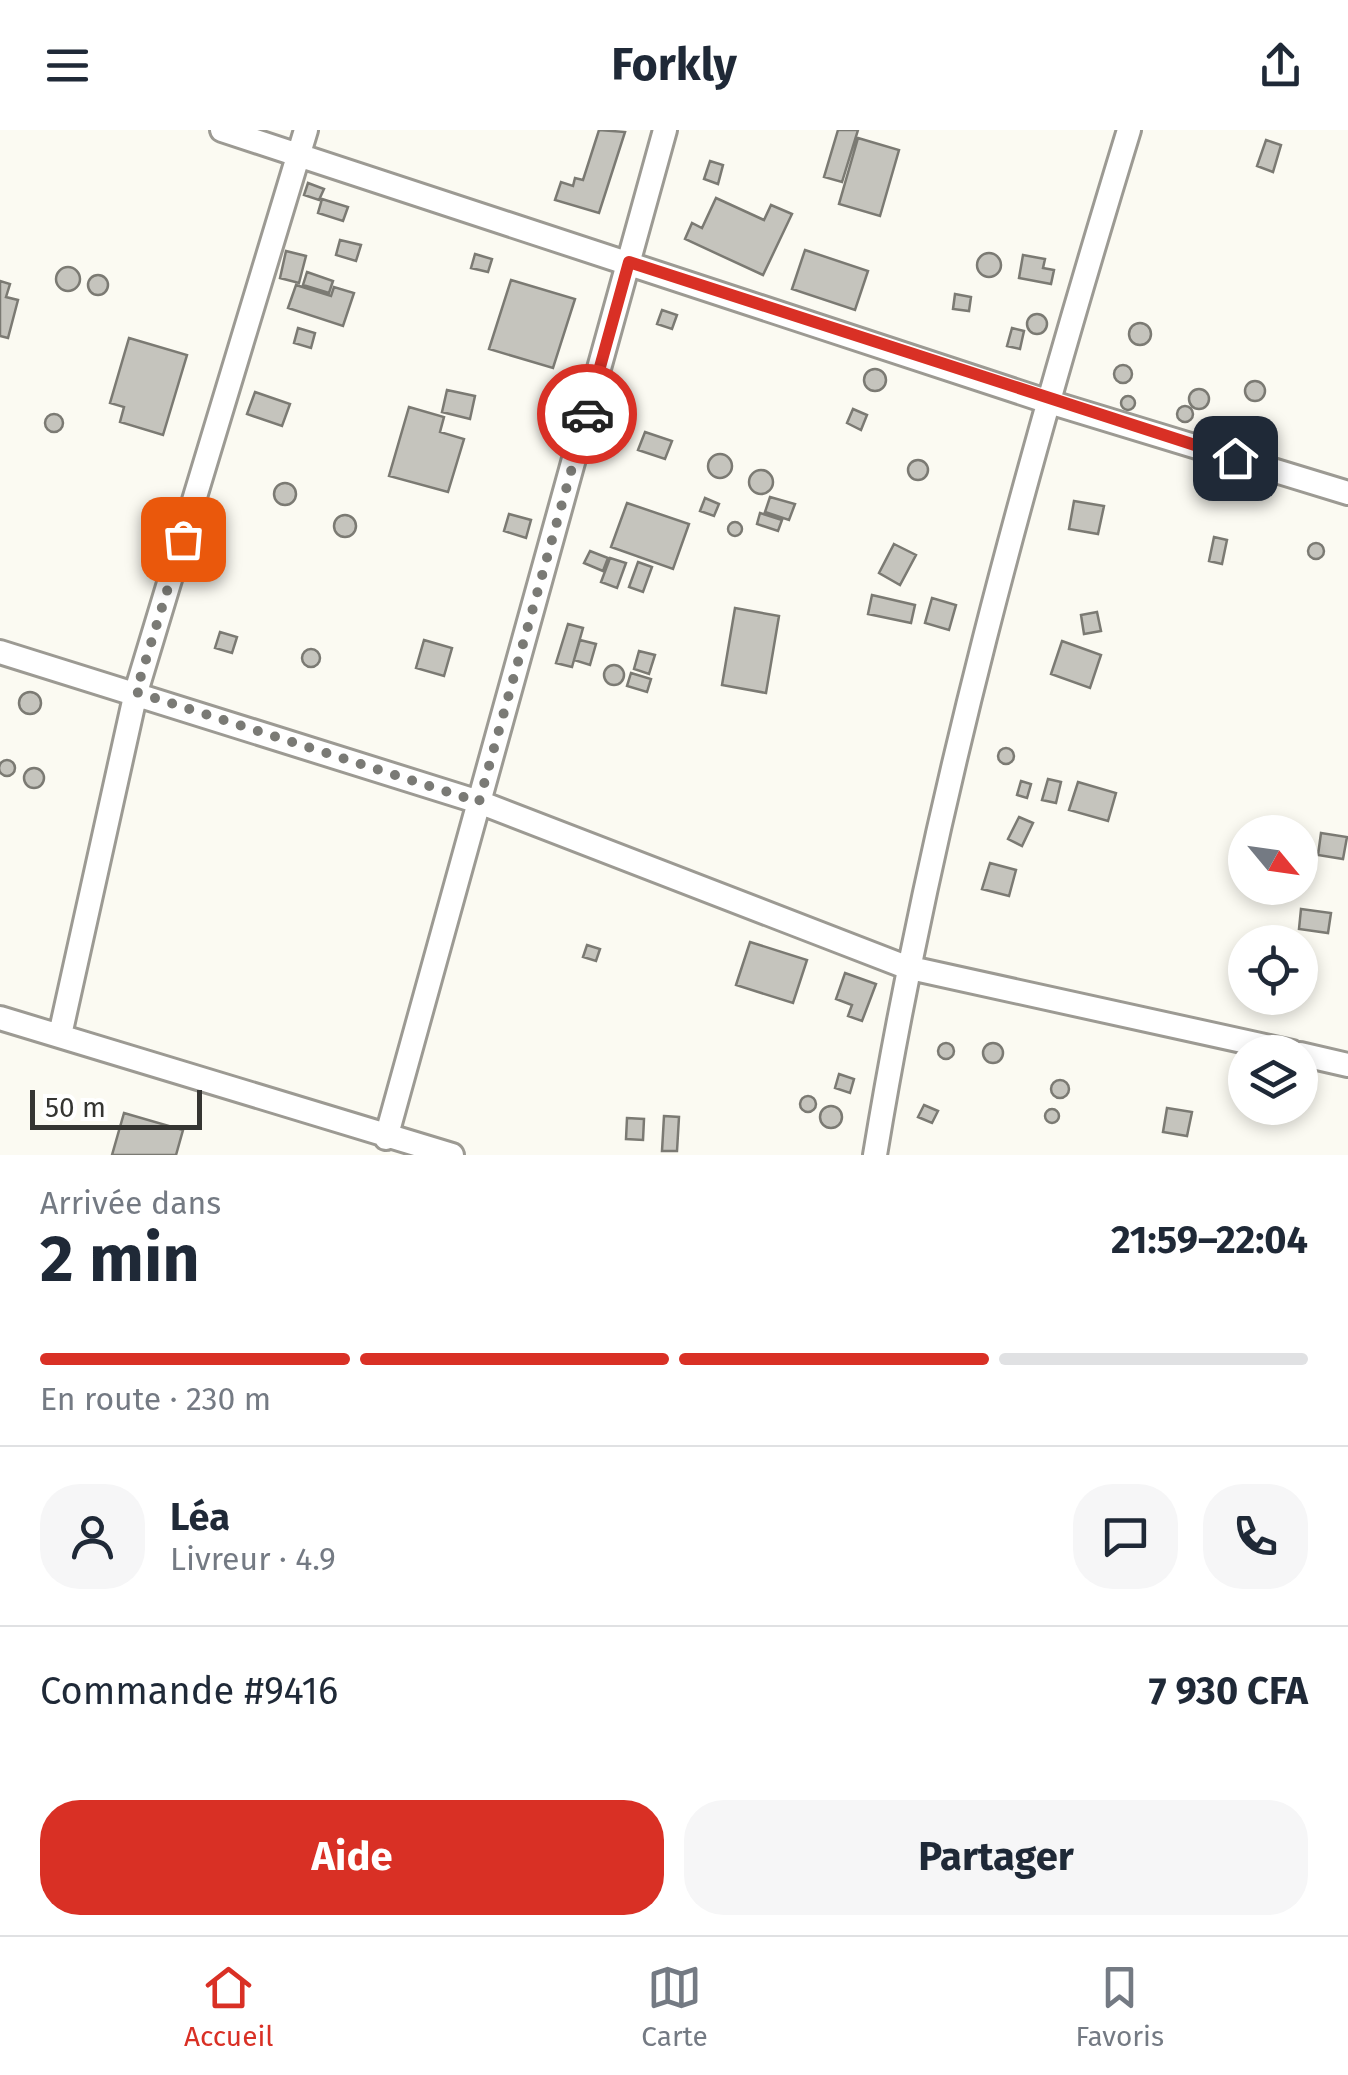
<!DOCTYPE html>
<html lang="fr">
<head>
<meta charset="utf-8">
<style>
  body { margin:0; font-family:"Fira Sans",sans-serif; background:#f6f6f7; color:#1f2937; height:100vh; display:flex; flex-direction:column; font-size:38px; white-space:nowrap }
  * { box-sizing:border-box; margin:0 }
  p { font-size:32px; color:#747a83 }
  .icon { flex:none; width:55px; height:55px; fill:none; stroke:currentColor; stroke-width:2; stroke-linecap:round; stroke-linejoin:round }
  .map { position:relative; height:1025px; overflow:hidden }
  .drawer { display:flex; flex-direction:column; background:#fff; flex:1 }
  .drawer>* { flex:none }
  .needle { width:65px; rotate:119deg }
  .fabs { position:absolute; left:1228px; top:685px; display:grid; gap:20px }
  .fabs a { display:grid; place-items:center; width:90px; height:90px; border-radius:50%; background:#fff; box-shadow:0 5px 15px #0003; font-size:50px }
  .scale { position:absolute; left:30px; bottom:25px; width:172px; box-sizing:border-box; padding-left:10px; border:5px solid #353532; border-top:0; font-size:28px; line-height:35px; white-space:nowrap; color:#353532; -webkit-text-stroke:8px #fff; paint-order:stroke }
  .pin { position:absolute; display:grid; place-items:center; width:85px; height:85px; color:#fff; margin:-42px; border-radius:20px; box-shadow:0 5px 15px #0006 }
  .courier { position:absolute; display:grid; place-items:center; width:100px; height:100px; margin:-50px; border:8px solid #d93025; border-radius:50%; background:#fff; color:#222; box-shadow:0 2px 12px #0007 }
  .overview em { font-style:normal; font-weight:700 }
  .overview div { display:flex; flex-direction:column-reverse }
  .overview { display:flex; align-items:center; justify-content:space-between; height:170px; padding:0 40px }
  h1 { font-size:65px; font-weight:700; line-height:75px }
  .bar { display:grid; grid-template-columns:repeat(4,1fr); gap:15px 10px; align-content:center; height:120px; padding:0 40px }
  .bar i { height:12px; border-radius:8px; background:#e0e1e3 }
  .bar .current { background:#d93025 }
  .bar p { grid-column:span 4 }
  .line { display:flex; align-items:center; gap:25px; padding:0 40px; border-top:2px solid #e0e1e3 }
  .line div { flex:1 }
  .round { display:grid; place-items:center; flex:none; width:105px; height:105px; border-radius:40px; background:#f6f6f7 }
  .button { display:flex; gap:20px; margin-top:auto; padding:20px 40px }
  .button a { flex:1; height:115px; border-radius:40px; background:#d93025; color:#fff; font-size:40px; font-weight:700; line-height:115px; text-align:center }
  .button a+a { background:#f6f6f7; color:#1f2937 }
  header { display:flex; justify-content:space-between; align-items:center; height:130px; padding:0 40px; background:#fff; font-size:45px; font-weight:700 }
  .dock { display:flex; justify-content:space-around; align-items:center; height:140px; border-top:2px solid #e0e1e3; background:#fff; font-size:28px; color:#747a83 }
  .dock a { display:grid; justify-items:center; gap:5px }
  .dock .current { color:#d93025 }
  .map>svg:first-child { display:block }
  .building { fill:#c5c4bd; stroke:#7b7a73; stroke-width:2.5 }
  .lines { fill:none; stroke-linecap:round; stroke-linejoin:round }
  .street-casing { stroke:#9c9a93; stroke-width:28 }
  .street { stroke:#fff; stroke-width:22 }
  .done { stroke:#7a7a75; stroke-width:10; stroke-dasharray:0 18 }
  .route { stroke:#d93025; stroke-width:12 }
</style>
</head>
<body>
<header><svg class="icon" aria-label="menu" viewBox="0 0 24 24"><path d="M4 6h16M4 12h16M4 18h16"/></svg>Forkly<svg class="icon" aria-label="share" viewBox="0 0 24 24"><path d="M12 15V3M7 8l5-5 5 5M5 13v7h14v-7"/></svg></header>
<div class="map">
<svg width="1348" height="1025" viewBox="0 0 1348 1025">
  <rect width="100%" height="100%" fill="#fbfaf2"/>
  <path class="building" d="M599 0 625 2 599 83 555 70 561 52 573 56 575 48 583 50Z
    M838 0H858L842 52 824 47Z
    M858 8 899 20 880 86 839 74Z
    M1266 10 1281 15 1273 42 1257 36Z
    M710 31 723 35 718 54 704 49Z
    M308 53 324 59 319 70 304 65Z
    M716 68 764 90 771 75 792 84 763 145 685 109 692 93 702 98Z
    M322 69 348 77 343 91 318 83Z
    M340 110 361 115 356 131 336 125Z
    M805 120 868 141 855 180 792 159Z
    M286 121 306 126 299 153 280 148Z
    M977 135a12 12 0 1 1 24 0a12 12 0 1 1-24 0Z
    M475 124 492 129 488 142 471 138Z
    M1023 125 1045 129 1043 138 1054 140 1051 154 1019 148Z
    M56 149a12 12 0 1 1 24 0a12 12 0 1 1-24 0Z
    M307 142 333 151 329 163 303 155Z
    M88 155a10 10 0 1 1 20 0a10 10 0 1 1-20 0Z
    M511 150 575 169 553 238 489 219Z
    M0 151 10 154 6 167 18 170 8 208 0 206Z
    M296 155 331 166 334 157 354 163 343 196 288 178Z
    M955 164 971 167 969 181 953 179Z
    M662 180 677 185 672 199 657 194Z
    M1027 194a10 10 0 1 1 20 0a10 10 0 1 1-20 0Z
    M1129 204a11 11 0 1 1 22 0a11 11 0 1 1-22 0Z
    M298 198 315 203 311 218 294 213Z
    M1012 198 1024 201 1020 219 1007 216Z
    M129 208 187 225 163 305 120 292 124 277 110 273Z
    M1114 244a9 9 0 1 1 18 0a9 9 0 1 1-18 0Z
    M864 250a11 11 0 1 1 22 0a11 11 0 1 1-22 0Z
    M1245 261a10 10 0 1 1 20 0a10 10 0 1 1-20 0Z
    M1189 269a10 10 0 1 1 20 0a10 10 0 1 1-20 0Z
    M447 260 475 266 470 289 442 282Z
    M255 262 290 274 282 296 247 284Z
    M1121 273a7 7 0 1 1 14 0a7 7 0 1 1-14 0Z
    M1177 284a8 8 0 1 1 16 0a8 8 0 1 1-16 0Z
    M409 277 444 287 440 302 464 309 448 362 389 346Z
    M853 279 867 285 861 300 847 293Z
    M45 293a9 9 0 1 1 18 0a9 9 0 1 1-18 0Z
    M1237 309a8 8 0 1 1 16 0a8 8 0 1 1-16 0Z
    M645 302 672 311 665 329 638 320Z
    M708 336a12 12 0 1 1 24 0a12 12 0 1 1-24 0Z
    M908 340a10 10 0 1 1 20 0a10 10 0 1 1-20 0Z
    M749 352a12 12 0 1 1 24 0a12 12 0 1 1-24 0Z
    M274 364a11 11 0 1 1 22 0a11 11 0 1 1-22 0Z
    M770 367 795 374 789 390 765 382Z
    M705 368 719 374 714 386 700 381Z
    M1074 371 1104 376 1098 404 1069 399Z
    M627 373 689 394 673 439 611 417Z
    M760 383 782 390 778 401 757 394Z
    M509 384 531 390 526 408 504 401Z
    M334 396a11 11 0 1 1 22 0a11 11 0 1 1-22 0Z
    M728 399a7 7 0 1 1 14 0a7 7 0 1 1-14 0Z
    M1214 407 1227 410 1222 434 1209 431Z
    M1308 421a8 8 0 1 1 16 0a8 8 0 1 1-16 0Z
    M894 414 916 425 900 455 879 443Z
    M590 421 608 428 603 441 584 433Z
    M610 428 626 433 617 458 601 452Z
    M638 432 652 437 643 462 629 457Z
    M872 465 915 475 911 493 868 484Z
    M932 468 956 475 949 500 925 493Z
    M735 478 779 486 766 563 722 555Z
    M1097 482 1101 501 1084 504 1081 485Z
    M568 494 583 498 572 537 556 533Z
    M220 502 237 507 232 523 215 518Z
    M424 510 452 518 444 546 416 538Z
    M580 510 596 514 590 535 574 530Z
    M1062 511 1101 525 1090 558 1051 544Z
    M302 528a9 9 0 1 1 18 0a9 9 0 1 1-18 0Z
    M639 521 655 525 649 544 634 539Z
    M604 545a10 10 0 1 1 20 0a10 10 0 1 1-20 0Z
    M631 543 651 549 647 562 627 556Z
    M19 573a11 11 0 1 1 22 0a11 11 0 1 1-22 0Z
    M998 626a8 8 0 1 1 16 0a8 8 0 1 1-16 0Z
    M-1 638a8 8 0 1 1 16 0a8 8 0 1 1-16 0Z
    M24 648a10 10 0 1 1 20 0a10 10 0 1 1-20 0Z
    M1048 649 1061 652 1056 673 1042 670Z
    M1021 651 1031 654 1027 668 1017 665Z
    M1078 652 1116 663 1108 691 1069 680Z
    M1019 687 1033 693 1022 716 1008 709Z
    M1321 703 1347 707 1343 729 1318 725Z
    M990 733 1016 740 1009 766 982 759Z
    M1301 779 1331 783 1328 803 1299 799Z
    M750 812 807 830 793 873 736 855Z
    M587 815 600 819 596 831 583 827Z
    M845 843 876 854 862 891 848 886 852 875 836 869Z
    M983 923a10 10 0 1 1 20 0a10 10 0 1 1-20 0Z
    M938 921a8 8 0 1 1 16 0a8 8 0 1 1-16 0Z
    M839 944 854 949 850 963 835 958Z
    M1051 959a9 9 0 1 1 18 0a9 9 0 1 1-18 0Z
    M800 974a8 8 0 1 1 16 0a8 8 0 1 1-16 0Z
    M924 975 938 981 932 993 918 987Z
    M820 987a11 11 0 1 1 22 0a11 11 0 1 1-22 0Z
    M1167 978 1192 982 1187 1006 1163 1002Z
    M1045 986a7 7 0 1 1 14 0a7 7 0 1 1-14 0Z
    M124 983 183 1000 176 1025H112Z
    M664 986 679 987 677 1021H662Z
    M627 988 644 989 643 1010 626 1009Z"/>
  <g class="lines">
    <g class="street-casing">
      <path id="street" d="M222 0 1046 271 1348 363
        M0 522 479 672 906 837 1292 922
        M0 888 452 1025
        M60 905 136 562 306 0
        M1300 924 1348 935
        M386 1008 665 0
        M875 1025C932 678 1026 336 1129 0"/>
    </g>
    <use href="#street" class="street"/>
  </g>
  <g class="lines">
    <path class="done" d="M183 409 136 562 479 672 587 284"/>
    <path class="route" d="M587 284 629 132 1235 328"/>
  </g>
</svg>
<div class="fabs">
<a><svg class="needle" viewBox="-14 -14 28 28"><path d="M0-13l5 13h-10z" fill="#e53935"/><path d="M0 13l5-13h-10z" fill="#747a83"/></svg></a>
<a><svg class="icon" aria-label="locate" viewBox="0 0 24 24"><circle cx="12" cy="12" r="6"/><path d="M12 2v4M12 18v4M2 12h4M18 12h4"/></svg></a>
<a><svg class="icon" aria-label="layers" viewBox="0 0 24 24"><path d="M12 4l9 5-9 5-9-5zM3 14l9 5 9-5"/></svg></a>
</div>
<div class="scale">50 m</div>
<div class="pin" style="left:183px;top:409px;background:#ea580c"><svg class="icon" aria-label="bag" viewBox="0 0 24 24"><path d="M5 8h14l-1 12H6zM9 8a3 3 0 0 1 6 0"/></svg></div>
<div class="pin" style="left:1235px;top:328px;background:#1f2937"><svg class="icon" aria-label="home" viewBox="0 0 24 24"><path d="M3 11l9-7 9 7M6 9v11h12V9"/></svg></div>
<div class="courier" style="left:587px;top:284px"><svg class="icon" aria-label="car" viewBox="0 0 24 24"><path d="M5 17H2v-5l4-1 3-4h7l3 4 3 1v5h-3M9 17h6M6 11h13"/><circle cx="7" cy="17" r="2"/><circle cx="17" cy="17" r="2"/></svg></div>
</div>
<section class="drawer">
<div class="overview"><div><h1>2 min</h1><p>Arrivée dans</p></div><em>21:59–22:04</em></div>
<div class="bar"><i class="current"></i><i class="current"></i><i class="current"></i><i></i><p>En route · 230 m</p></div>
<div class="line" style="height:180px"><a class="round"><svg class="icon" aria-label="person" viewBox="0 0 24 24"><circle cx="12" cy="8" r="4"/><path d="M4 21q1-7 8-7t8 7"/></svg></a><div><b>Léa</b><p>Livreur · 4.9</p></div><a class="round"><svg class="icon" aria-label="chat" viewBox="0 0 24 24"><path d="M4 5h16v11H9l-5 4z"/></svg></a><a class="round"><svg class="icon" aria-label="phone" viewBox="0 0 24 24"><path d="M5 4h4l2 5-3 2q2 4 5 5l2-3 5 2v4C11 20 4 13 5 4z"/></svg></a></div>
<div class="line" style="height:130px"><div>Commande #9416</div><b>7 930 CFA</b></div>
<div class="button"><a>Aide</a><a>Partager</a></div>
</section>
<nav class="dock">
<a class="current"><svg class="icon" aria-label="home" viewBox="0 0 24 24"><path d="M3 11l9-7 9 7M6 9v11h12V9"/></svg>Accueil</a>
<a><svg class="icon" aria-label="map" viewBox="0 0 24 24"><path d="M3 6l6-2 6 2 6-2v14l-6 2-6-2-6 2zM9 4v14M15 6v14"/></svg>Carte</a>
<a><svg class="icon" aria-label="saved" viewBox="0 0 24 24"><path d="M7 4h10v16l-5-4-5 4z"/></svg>Favoris</a>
</nav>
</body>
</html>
